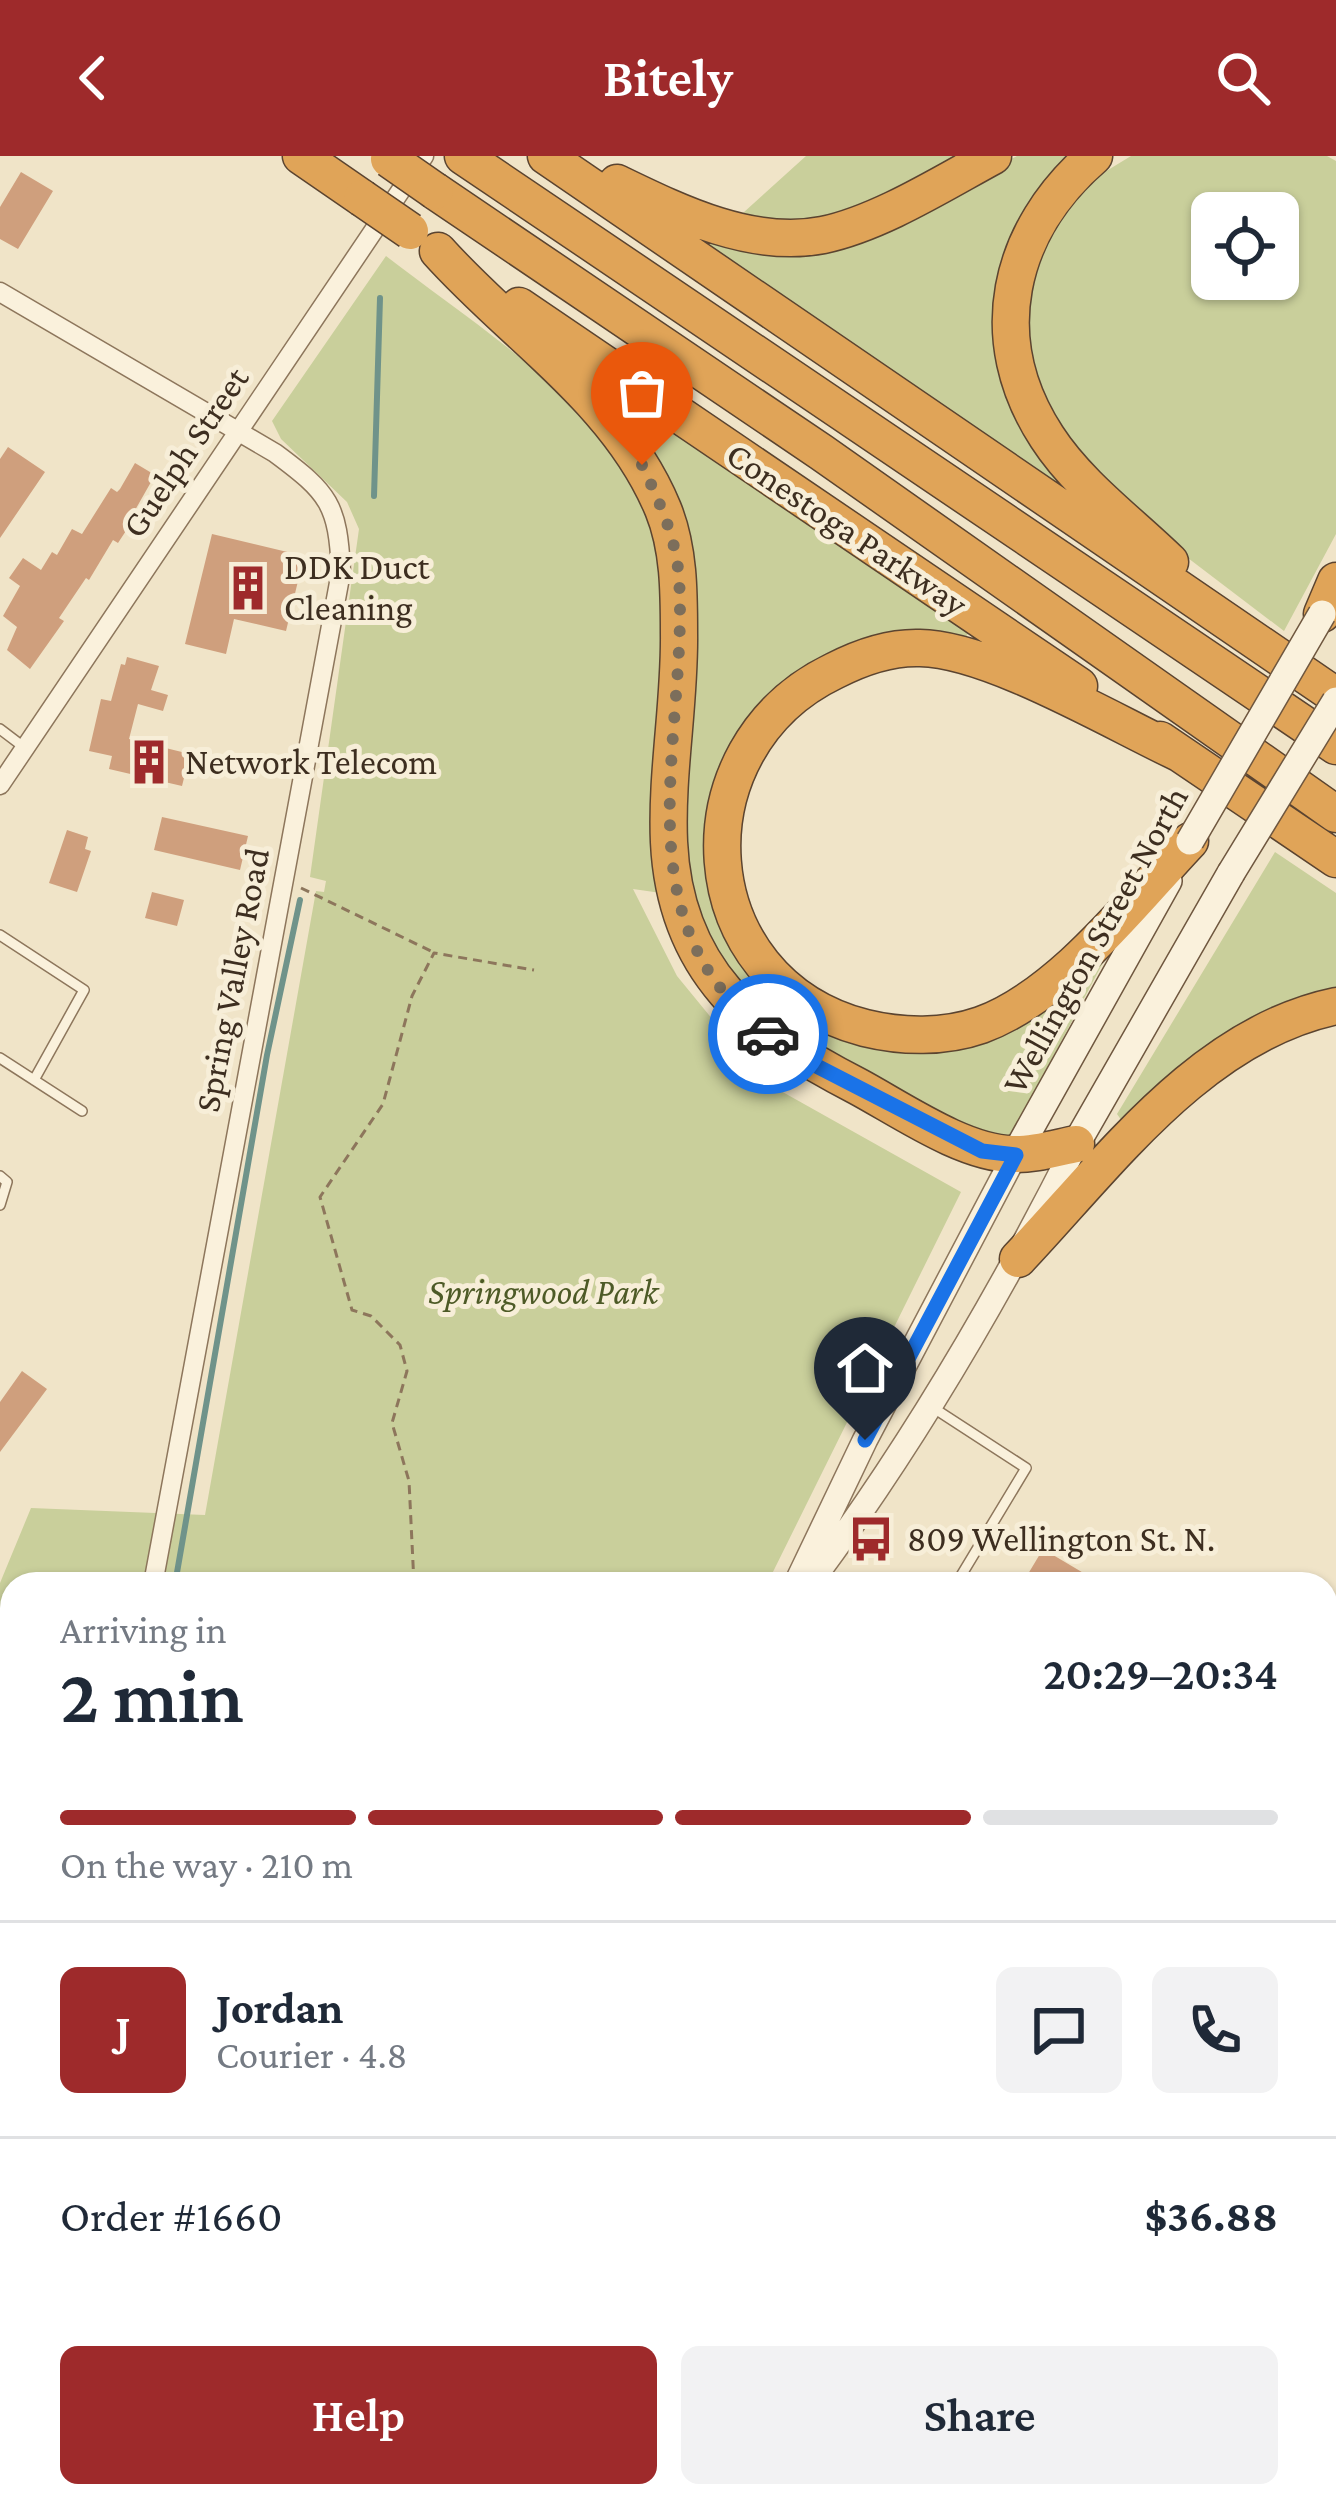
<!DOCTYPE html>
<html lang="en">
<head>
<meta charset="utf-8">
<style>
  body { margin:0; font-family:"Crimson Pro",serif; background:#f2f2f3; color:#1f2937; height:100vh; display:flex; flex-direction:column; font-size:45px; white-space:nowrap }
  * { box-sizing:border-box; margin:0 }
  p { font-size:39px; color:#747a83 }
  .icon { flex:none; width:66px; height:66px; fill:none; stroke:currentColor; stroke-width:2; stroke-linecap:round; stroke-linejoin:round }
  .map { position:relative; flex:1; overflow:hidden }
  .sheet { position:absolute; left:0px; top:1416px; width:1338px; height:936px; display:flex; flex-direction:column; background:#fff; border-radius:36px 36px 0 0; box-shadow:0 3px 9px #0004 }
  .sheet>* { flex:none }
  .fabs { position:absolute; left:1191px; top:36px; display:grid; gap:24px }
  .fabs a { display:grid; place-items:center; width:108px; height:108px; border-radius:18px; background:#fff; box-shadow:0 3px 9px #0004; font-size:60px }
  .pin { position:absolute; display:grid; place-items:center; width:102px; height:102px; color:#fff; margin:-123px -51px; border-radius:50% 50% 50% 0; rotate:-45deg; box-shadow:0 0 12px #0007 }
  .pin .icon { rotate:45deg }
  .courier { position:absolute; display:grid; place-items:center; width:120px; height:120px; margin:-60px; border:9px solid #1a73e8; border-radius:50%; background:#fff; color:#222; box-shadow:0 3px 15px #0007 }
  .overview em { font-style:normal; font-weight:600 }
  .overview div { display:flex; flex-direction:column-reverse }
  .overview { display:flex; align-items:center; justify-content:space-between; height:204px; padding:0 60px }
  h1 { font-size:78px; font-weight:600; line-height:90px }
  .bar { display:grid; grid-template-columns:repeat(4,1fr); gap:18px 12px; align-content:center; height:144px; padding:0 60px }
  .bar i { height:15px; border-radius:9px; background:#e0e1e3 }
  .bar .on { background:#9e2a2b }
  .bar p { grid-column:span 4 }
  .line { display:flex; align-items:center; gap:30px; padding:0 60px; border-top:3px solid #e0e1e3 }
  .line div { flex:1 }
  .round { display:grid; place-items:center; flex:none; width:126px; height:126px; border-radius:18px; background:#f2f2f3 }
  .primary-button { display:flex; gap:24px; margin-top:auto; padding:24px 60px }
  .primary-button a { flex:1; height:138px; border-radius:18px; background:#9e2a2b; color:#fff; font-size:48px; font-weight:600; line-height:138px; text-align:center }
  .primary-button a+a { background:#f2f2f3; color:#1f2937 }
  header { display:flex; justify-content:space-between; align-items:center; height:156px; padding:0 60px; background:#9e2a2b; color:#fff; font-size:54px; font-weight:600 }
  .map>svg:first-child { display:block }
  .green { fill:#c9cf9b; fill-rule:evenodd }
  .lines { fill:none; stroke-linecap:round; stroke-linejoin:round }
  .stream { stroke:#6f938a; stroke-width:6 }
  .building { fill:#cf9f7d }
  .service-casing { stroke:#8d765c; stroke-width:12 }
  .minor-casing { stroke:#8d765c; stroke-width:21 }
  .tertiary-casing { stroke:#8d765c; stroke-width:27 }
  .secondary-casing { stroke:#6f573f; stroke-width:30 }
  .motorway-casing { stroke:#5b4430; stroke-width:39 }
  .path { stroke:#8d765c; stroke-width:3; stroke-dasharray:9 6; stroke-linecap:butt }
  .service { stroke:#faf1dc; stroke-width:9 }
  .minor { stroke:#faf1dc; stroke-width:18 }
  .tertiary { stroke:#faf1dc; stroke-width:24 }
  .secondary { stroke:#faf1dc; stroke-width:27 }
  .motorway { stroke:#e0a458; stroke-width:36 }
  .rail-casing { stroke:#3d2e20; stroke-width:10 }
  .rail { stroke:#f7eed8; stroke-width:6; stroke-dasharray:18; stroke-linecap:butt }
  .secondary-bridge-casing { stroke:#6f573f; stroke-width:30; stroke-linecap:butt }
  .motorway-bridge-casing { stroke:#5b4430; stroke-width:39; stroke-linecap:butt }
  .secondary-bridge { stroke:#faf1dc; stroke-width:27 }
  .motorway-bridge { stroke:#e0a458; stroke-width:36 }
  .done { stroke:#7c6e5b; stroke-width:12; stroke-dasharray:0 21.6 }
  .route { stroke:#1a73e8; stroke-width:15 }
  .labels { text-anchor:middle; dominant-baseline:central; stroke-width:10; stroke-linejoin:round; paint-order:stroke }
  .street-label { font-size:36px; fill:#3d2e20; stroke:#f7eed8 }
  .poi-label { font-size:36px; fill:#3d2e20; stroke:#f7eed8; text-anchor:start }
  .park-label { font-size:36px; font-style:italic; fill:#4d5a26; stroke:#f7eed8 }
</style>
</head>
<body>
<header><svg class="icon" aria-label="back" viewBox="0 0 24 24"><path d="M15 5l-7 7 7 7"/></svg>Bitely<svg class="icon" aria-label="search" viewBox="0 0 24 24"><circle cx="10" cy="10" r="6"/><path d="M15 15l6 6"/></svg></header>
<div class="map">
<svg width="1336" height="2352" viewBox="0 0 1336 2352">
  <rect width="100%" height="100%" fill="#f0e4c8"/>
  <path class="green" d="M806 0H966L851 59 788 73 733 66Z
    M1017 0H1083L1000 131 1066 323 1056 337 701 98 711 87 763 97 898 63Z
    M1131 0H1327L1336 5V378L1284 475 1184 399 1104 331 1039 246 1022 145 1033 102 1085 28ZM1212 57H1278V123H1212Z
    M386 100C476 170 614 254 653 367 658 381 660 397 664 412L661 737 633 733 677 820 763 925 961 1036 767 1428H12V2340H238L231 2352H0V1427L31 1352 205 1359 316 735 324 736 326 725 310 721 359 373 347 346 281 283 272 265Z
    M609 231 969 476 963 486C927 487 887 484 852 491 788 503 739 565 718 622L745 804 910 893 1091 800 1105 803 1011 980H989L965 973 743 845 684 734 689 457 600 242Z
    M1275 696 1336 737V838L1126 971 1117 958Z"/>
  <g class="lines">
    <path class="stream" d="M374 340 380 142
      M175 1428 267 899 300 744"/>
  </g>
  <path class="building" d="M21 16 53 35 18 93 0 83V51Z
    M8 291 45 316 0 382V303Z
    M135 307 155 319 134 356 137 358 118 387 113 384 89 424 86 422 59 462 64 465 30 513 7 494 17 471 3 460 20 430 9 422 23 402 41 414 52 396 57 399 72 373 82 378 111 332 117 336 120 333Z
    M212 378 304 400 286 475 234 463 226 498 185 488Z
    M127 501 159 510 151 534 168 539 163 555 138 548 129 583 190 598 182 630 109 613 112 600 89 595 101 543 111 545 121 508 125 509Z
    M162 661 248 680 240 714 154 694Z
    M67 674 88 681 85 693 91 695 77 736 49 727Z
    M152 736 184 744 177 770 145 762Z
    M22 1215 47 1233 0 1296V1246Z
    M1043 1393 1102 1428H1022Z"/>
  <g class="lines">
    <g class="service-casing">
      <path id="service" d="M0 573 25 592
        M0 779 84 834 34 924
        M0 902 82 955
        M0 1020 7 1026 0 1049
        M932 1251 1026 1312 956 1428
        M1326 1553 1336 1524
        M1326 1778 1336 1761
        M0 1870 12 1878
        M1326 2116 1336 2122
        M1326 2216 1336 2221
        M1326 2267 1336 2253
        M1292 2340 1297 2352
        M907 2352 912 2340"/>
    </g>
    <g class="minor-casing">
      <path id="minor" d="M0 136 275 297C329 337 338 348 341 416L153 1428
        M0 629 424 0
        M573 2352 580 2340"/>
    </g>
    <g class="tertiary-casing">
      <path id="tertiary" d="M798 1424 865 1284 1015 999
        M809 1428C911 1291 999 1141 1076 988
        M265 2352 272 2340"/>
    </g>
    <g class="secondary-casing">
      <path id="secondary" d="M1076 988 1231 717
        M1015 999 1168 725
        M1334 2352 1336 2350"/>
    </g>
    <g class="motorway-casing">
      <path id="motorway" d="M301 0 362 42
        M463 0 1336 590
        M546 0 1336 540
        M1094 0C1007 75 983 183 1047 281 1078 329 1130 367 1170 406
        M617 27C679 57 752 93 823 79 880 67 943 27 993 0
        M435 35 821 296 1336 658
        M438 95C514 180 618 244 663 353 679 392 679 436 679 478 680 547 666 617 669 686 675 814 751 876 857 930 900 953 964 998 1013 998 1033 999 1056 992 1076 988
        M519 150 1079 530
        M1322 458 1336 425
        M1160 584 1336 703
        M1179 597C1113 566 990 493 920 492 889 491 861 501 834 515 674 592 687 826 865 872 902 881 944 882 981 869 1061 840 1133 745 1190 685
        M1018 1103C1108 1008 1201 878 1336 850"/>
    </g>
    <path class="path" d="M301 732 433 796
      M414 1428 409 1325 392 1267 407 1215 400 1189 371 1160 352 1154 320 1041 383 948 412 840 434 797 534 814
      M1326 1647 1336 1628
      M0 2237 10 2213
      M0 2269 12 2273
      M145 2340 152 2352"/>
    <use href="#service" class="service"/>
    <use href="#minor" class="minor"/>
    <use href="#tertiary" class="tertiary"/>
    <use href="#secondary" class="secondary"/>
    <use href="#motorway" class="motorway"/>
    <g class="rail-casing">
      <path id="rail" d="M1326 1888 1336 1872
        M1057 2352 1064 2340"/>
    </g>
    <use href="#rail" class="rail"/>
    <g class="secondary-bridge-casing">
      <path id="secondary-bridge" d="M1190 685 1322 458
        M1231 717 1336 545"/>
    </g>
    <g class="motorway-bridge-casing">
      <path id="motorway-bridge" d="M389 3 435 35
        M362 42 410 75"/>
    </g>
    <use href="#secondary-bridge" class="secondary-bridge"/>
    <use href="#motorway-bridge" class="motorway-bridge"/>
  </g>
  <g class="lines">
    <path class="done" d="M642 309C659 345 676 381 679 422 689 582 615 764 768 878"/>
    <path class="route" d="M768 878 801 902 982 995 1016 999 865 1284"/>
  </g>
  <defs>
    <g id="building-bare" transform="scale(3.6)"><path d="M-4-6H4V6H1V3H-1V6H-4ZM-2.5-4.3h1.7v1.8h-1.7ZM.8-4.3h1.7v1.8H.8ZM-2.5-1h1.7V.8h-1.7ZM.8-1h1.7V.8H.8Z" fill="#9e2a2b" stroke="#f7eed8" stroke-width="2.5" paint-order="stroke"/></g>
    <g id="bus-bare" transform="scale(3.6)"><path d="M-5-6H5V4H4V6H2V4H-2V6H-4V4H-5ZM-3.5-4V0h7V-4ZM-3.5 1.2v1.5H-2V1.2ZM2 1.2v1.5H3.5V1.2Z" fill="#9e2a2b" stroke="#f7eed8" stroke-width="2.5" paint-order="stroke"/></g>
  </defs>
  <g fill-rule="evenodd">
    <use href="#building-bare" x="248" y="432"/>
    <use href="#building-bare" x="149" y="606"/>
    <use href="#bus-bare" x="871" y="1383"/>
  </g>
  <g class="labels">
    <g class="street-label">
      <text transform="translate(185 296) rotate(-56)">Guelph Street</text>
      <text transform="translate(847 373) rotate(34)">Conestoga Parkway</text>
      <text transform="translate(1095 784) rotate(-61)">Wellington Street North</text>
      <text transform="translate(232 824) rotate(-79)">Spring Valley Road</text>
    </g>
    <g class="poi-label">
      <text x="284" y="411">DDK Duct<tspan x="284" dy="41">Cleaning</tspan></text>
      <text x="185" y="606">Network Telecom</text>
      <text x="907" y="1383">809 Wellington St. N.</text>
    </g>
    <g class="park-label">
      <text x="543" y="1136">Springwood Park</text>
    </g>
  </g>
</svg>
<div class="fabs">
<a><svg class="icon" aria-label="locate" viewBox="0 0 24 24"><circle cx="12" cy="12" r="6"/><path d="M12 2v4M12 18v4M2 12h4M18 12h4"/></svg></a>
</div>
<div class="pin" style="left:642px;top:309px;background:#ea580c"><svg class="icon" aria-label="bag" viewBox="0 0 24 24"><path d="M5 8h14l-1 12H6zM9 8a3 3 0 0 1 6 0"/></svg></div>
<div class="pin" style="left:865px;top:1284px;background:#1f2937"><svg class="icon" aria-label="home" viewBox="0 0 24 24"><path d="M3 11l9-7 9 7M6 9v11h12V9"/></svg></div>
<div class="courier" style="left:768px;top:878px"><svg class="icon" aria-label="car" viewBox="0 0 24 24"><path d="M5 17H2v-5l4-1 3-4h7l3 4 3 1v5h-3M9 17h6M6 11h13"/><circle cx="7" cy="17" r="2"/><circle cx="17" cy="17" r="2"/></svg></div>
<section class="sheet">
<div class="overview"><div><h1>2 min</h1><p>Arriving in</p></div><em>20:29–20:34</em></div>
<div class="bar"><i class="on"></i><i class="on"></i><i class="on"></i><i></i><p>On the way · 210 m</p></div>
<div class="line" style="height:216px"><b class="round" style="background:#9e2a2b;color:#fff">J</b><div><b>Jordan</b><p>Courier · 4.8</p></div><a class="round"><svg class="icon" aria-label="chat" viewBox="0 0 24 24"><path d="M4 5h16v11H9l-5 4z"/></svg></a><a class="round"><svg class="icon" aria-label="phone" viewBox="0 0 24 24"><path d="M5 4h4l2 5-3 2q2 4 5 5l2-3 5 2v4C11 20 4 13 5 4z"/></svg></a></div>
<div class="line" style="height:156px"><div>Order #1660</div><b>$36.88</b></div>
<div class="primary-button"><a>Help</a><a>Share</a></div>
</section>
</div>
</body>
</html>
